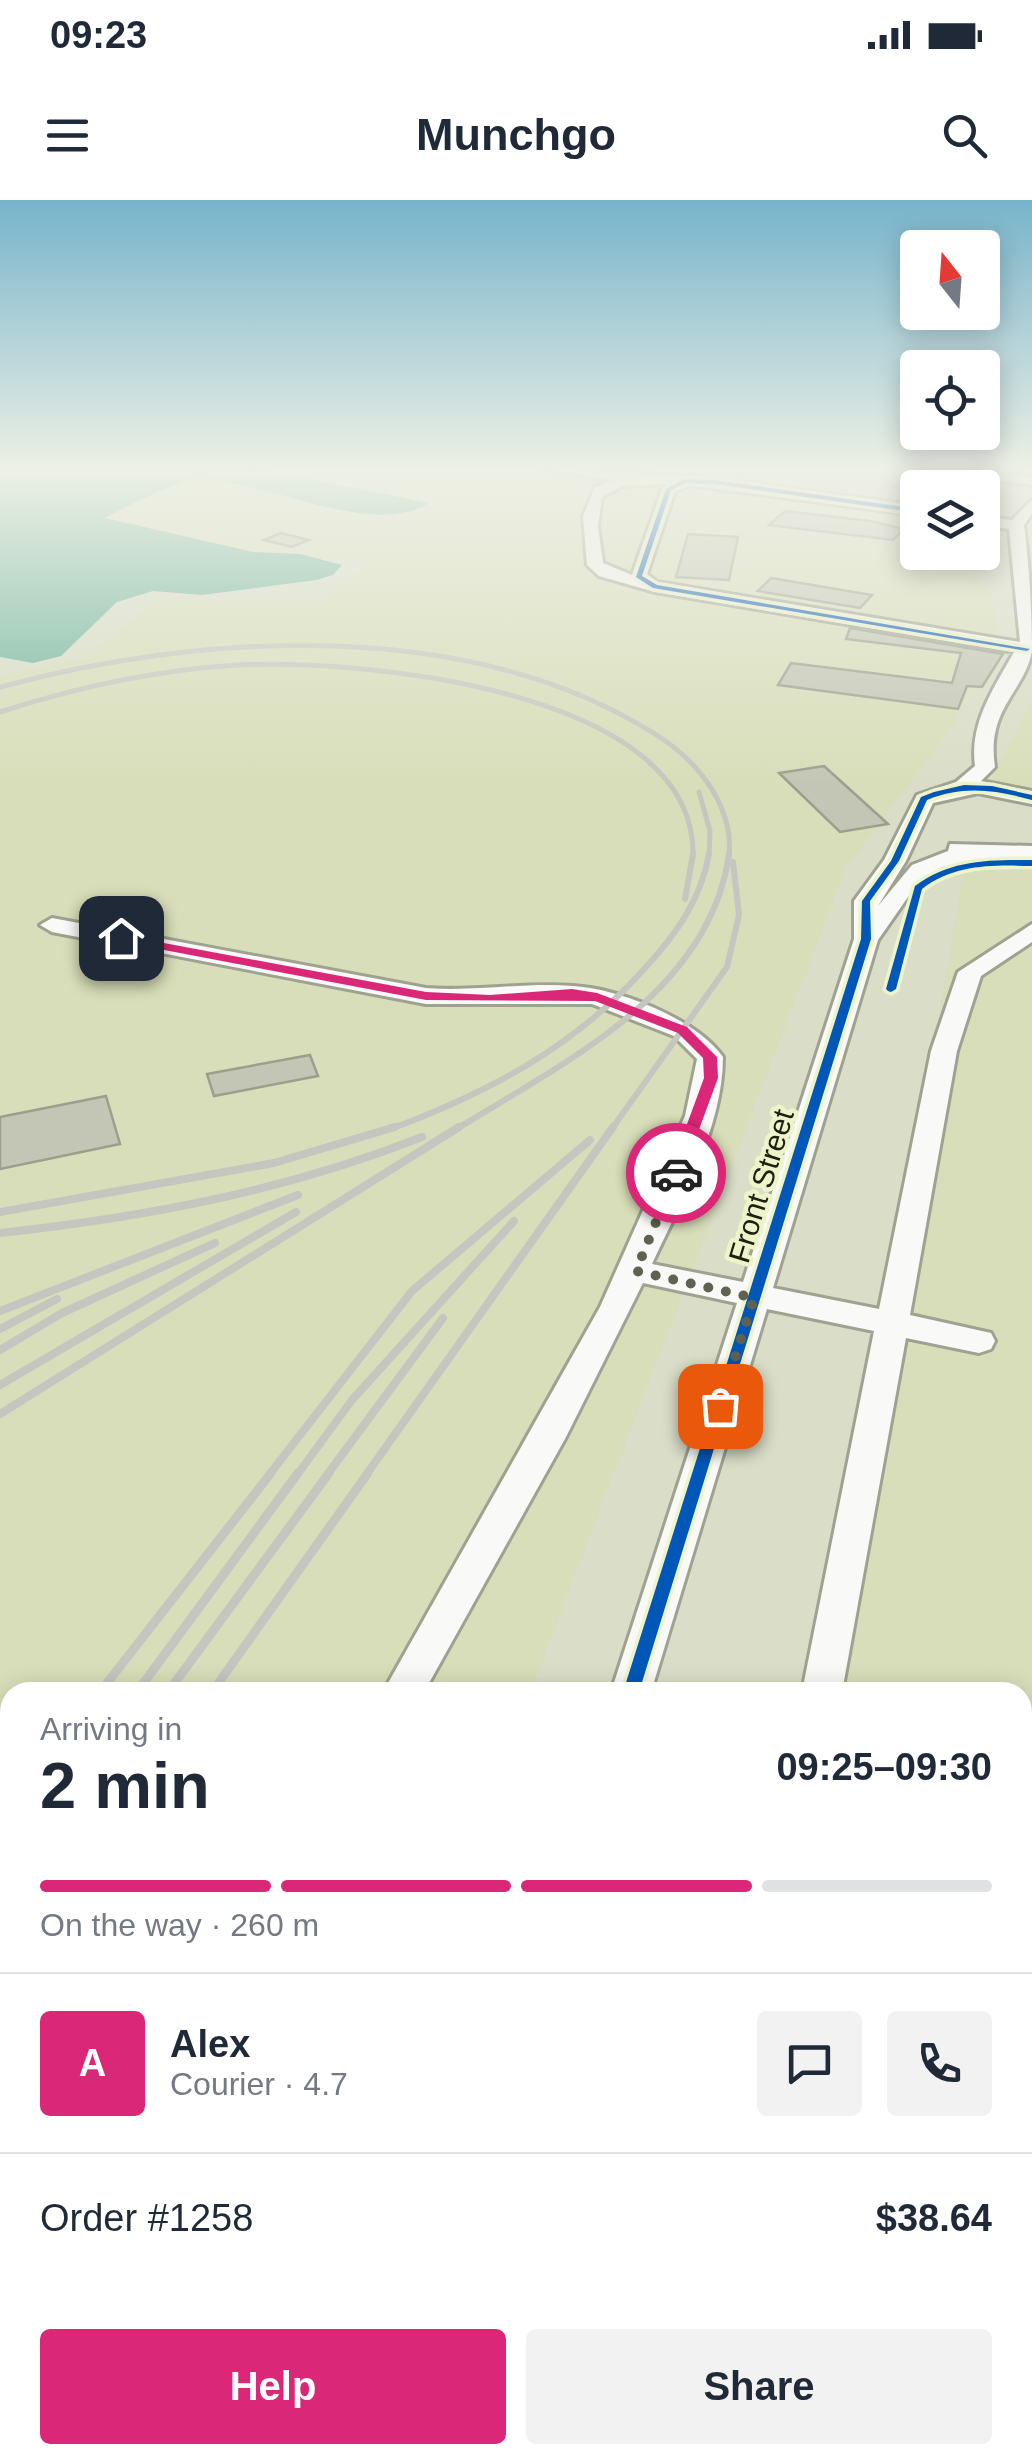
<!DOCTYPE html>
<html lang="en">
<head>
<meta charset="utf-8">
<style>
  body { margin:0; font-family:Arial,sans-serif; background:#f2f2f3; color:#1f2937; height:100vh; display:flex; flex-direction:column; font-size:38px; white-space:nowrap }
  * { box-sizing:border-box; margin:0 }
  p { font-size:32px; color:#747a83 }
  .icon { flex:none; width:55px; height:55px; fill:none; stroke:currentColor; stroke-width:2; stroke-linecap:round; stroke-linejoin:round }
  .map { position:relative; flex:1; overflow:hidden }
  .side { position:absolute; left:0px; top:1482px; width:1032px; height:782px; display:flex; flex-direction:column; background:#fff; border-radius:30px 30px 0 0; box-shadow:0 5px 25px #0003 }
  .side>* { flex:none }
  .needle { width:65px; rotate:343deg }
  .controls { position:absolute; left:900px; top:30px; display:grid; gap:20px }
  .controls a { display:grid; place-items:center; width:100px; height:100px; border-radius:10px; background:#fff; box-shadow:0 5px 25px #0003; font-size:50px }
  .pin { position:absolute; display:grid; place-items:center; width:85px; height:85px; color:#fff; margin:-42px; border-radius:20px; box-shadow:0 5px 15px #0006 }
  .courier { position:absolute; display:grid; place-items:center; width:100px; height:100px; margin:-50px; border:8px solid #db2777; border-radius:50%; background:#fff; color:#222; box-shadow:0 2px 12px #0007 }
  .headline em { font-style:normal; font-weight:700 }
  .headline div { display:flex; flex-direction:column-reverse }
  .headline { display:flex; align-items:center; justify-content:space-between; height:170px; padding:0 40px }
  h1 { font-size:65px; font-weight:700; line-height:75px }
  .bar { display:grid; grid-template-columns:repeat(4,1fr); gap:15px 10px; align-content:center; height:120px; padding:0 40px }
  .bar i { height:12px; border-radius:8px; background:#e0e1e3 }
  .bar .current { background:#db2777 }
  .bar p { grid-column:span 4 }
  .line { display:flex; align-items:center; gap:25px; padding:0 40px; border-top:2px solid #e0e1e3 }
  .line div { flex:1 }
  .round { display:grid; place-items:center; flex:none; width:105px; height:105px; border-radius:10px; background:#f2f2f3 }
  .button { display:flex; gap:20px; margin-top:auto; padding:20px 40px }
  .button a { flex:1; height:115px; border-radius:10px; background:#db2777; color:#fff; font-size:40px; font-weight:700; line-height:115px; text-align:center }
  .button a+a { background:#f2f2f3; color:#1f2937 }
  .status { display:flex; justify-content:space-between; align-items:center; height:70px; padding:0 50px; background:#fff; direction:ltr }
  .status svg { height:28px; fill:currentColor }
  header { display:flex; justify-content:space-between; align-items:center; height:130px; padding:0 40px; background:#fff; font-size:45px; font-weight:700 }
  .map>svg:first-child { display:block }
  .built { fill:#d8deb9 }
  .water { fill:#6db39c }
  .building { fill:#c3c6b4; stroke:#9c9f8d; stroke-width:2.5 }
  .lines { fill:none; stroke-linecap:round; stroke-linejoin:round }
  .minor-casing { stroke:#a0a291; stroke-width:6 }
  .minor { fill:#f9faf7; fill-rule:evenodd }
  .rail-far5 { stroke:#c5c6bf; stroke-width:4 }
  .rail-far4 { stroke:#c5c6bf; stroke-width:5 }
  .rail-far3 { stroke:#c5c6bf; stroke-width:6 }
  .rail-far2 { stroke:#c5c6bf; stroke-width:8 }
  .rail-far1 { stroke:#c5c6bf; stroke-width:9 }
  .rail { stroke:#c5c6bf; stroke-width:11 }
  .cycleway-casing { stroke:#eef4ca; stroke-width:7 }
  .cycleway { fill:#0057b8; fill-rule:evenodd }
  .route { fill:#db2777 }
  .done { stroke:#5f6250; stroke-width:10; stroke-dasharray:0 18 }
  .labels { text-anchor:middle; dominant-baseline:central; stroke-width:9; stroke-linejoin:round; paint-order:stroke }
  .street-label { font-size:30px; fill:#1d1f10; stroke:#eef4ca }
</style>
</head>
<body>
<div class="status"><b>09:23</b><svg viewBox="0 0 49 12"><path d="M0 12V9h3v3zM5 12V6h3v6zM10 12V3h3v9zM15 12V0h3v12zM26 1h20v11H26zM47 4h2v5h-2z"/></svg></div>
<header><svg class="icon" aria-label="menu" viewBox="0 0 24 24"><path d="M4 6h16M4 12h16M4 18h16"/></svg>Munchgo<svg class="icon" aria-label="search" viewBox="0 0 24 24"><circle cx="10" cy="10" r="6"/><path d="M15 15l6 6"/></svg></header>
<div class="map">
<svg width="1032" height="2264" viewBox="0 0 1032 2264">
  <rect width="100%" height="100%" fill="#daddc7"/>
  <path class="built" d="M263 269H688L646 279 917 320 918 352 981 353 998 427 954 524 846 668 530 1492H10V2255H237L234 2264H0V475L84 458 156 401 320 402 372 362 253 352 103 318 194 278 382 317 416 311 428 303Z
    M1032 499V602L985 592Z
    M968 648 1032 649V2264H689L691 2255H1022V1492H823Z"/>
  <path class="water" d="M0 269H262L429 303C372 339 266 280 198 279 179 279 122 309 105 318L253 352 300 354 342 365 333 375 316 380 202 395 153 391 117 402 61 456 33 463 0 457Z"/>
  <path class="building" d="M921 278 944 281 958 284 955 288H918V296L907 294 911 290 894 287 901 280 917 282Z
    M785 311 870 321 904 329 893 340 769 325Z
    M281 333 309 340 292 347 264 340Z
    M688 334 738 337 729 380 676 377Z
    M771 378 872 395 860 408 758 391Z
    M850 428 1003 454 982 487 967 486 958 509 778 485 791 463 952 483 961 453 846 439Z
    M824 566 888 624 840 632 779 573Z
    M310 855 318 876 214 896 207 874Z
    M106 896 120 944 0 969V917Z"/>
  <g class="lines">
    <g class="minor-casing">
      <path id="minor" d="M543 269 700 277 918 306V315L688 285 675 291 647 374 657 382 1020 442 1009 329 982 326V317L1012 320 1032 300V314L1024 325C1029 364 1032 411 1032 451 1024 493 986 508 995 567L981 581 1032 591V604L978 593 933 603 906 661 878 706 912 665 948 651 950 644 1032 646V660L979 659 942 667 917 684 878 740 773 1088 879 1109 931 851 958 772 1032 724V742L981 776 957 851 910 1115 991 1133 995 1141 991 1149 979 1153 906 1138 842 1492H802L874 1131 767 1109 651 1492H611L737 1103 643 1083 566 1237 424 1492H383L600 1107 685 916 697 859 674 836 592 804H426L52 732 40 725 52 718 426 788C475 792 524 782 573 786 620 789 696 819 723 857 723 927 681 1002 652 1064L743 1082 854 739V701L884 660 917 595 956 582 975 566C969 523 994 488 1014 452L655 392 599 376 587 365 583 316 595 287 613 280ZM668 284 662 289 632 375 603 363 598 326 602 297 623 286Z
        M940 269 1032 277V285L947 273Z
        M10 2166V2236L0 2240V2170Z
        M366 2255H422L419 2264H363Z
        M694 2255H750L749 2264H693Z"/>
    </g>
    <use href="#minor" class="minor"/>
    <path class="rail-far5" d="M1020 269 1032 271"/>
    <path class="rail-far4" d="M0 487C204 432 469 417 655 534 697 560 734 605 729 657
      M0 512C77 487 156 470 238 465 356 459 698 488 693 657
      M699 592 710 631 709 657"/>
    <path class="rail-far3" d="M685 699 693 654
      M388 930C488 893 575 847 646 767 676 734 701 700 709 654
      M455 930C561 864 710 794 729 654
      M611 930 727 767 739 715 733 662"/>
    <path class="rail-far2" d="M0 1012 274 963 395 927
      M0 1033C146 1017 285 991 422 937
      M0 1111 298 995
      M0 1129 57 1099
      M0 1150 62 1113 215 1043
      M0 1185 296 1012
      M0 1214 459 927
      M269 1275 412 1091 590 940
      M297 1275 352 1200 514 1021
      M327 1275 443 1118
      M366 1275 613 927"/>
    <path class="rail-far1" d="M100 1492 271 1273
      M137 1492 298 1273
      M168 1492 329 1273
      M212 1492 368 1273
      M0 1621 10 1608
      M0 1678 10 1664"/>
    <path class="rail" d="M0 1724 10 1711
      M0 1793 10 1779"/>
    <g class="cycleway-casing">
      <path id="cycleway" d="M685 279 714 280 918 309V313L714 284 686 283 671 290 642 376 657 385 1030 449 1027 451 653 388 636 377 666 289Z
        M964 585 992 586 1032 595V600C996 590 963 585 927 600L899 661 870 701 871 739 639 1492H623L861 739 862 701 891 661 921 597 934 592Z
        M1017 660H1032V666C992 665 955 664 922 689L896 789 891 792 888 791 886 789 915 686C946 663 979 660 1017 660Z"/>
    </g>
    <use href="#cycleway" class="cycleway"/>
  </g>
  <linearGradient id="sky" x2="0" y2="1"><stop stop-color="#77b4ca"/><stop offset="0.46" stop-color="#eef0e6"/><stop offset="1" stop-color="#eef0e6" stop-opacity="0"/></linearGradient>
  <rect width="1032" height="586" fill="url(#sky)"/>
  <path class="route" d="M121 735 426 792 490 795 572 789 597 793 687 827 717 857 718 878 683 973 676 978 669 973 704 878 703 858 678 833 595 801 426 800 117 741Z"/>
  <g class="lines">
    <path class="done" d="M676 973 636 1071 754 1098 720 1206"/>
  </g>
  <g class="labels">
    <g class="street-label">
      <text transform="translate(761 986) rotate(-73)">Front Street</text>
    </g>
  </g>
</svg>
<div class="controls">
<a><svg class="needle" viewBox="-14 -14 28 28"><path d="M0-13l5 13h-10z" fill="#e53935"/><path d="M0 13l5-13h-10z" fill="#747a83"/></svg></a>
<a><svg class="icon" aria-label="locate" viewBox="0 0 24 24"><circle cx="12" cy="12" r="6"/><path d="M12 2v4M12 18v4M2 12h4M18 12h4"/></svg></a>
<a><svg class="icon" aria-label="layers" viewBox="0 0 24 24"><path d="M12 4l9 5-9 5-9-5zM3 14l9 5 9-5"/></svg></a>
</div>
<div class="pin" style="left:720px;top:1206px;background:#ea580c"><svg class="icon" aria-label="bag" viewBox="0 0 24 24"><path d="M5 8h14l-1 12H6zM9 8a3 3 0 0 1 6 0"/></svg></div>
<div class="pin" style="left:121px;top:738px;background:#1f2937"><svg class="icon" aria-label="home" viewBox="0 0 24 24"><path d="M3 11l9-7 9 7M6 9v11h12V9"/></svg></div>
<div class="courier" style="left:676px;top:973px"><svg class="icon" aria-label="car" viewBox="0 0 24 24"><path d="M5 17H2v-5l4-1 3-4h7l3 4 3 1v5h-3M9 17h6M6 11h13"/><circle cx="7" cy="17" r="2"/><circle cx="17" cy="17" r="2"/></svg></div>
<section class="side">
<div class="headline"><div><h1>2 min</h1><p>Arriving in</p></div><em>09:25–09:30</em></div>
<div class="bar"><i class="current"></i><i class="current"></i><i class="current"></i><i></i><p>On the way · 260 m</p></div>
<div class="line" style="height:180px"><b class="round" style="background:#db2777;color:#fff">A</b><div><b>Alex</b><p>Courier · 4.7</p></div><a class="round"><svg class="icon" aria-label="chat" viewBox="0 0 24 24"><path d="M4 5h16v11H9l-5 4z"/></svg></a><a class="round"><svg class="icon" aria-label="phone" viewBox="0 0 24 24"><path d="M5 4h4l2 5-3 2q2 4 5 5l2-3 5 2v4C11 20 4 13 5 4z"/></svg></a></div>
<div class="line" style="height:130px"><div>Order #1258</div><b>$38.64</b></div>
<div class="button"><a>Help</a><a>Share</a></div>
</section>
</div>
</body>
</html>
